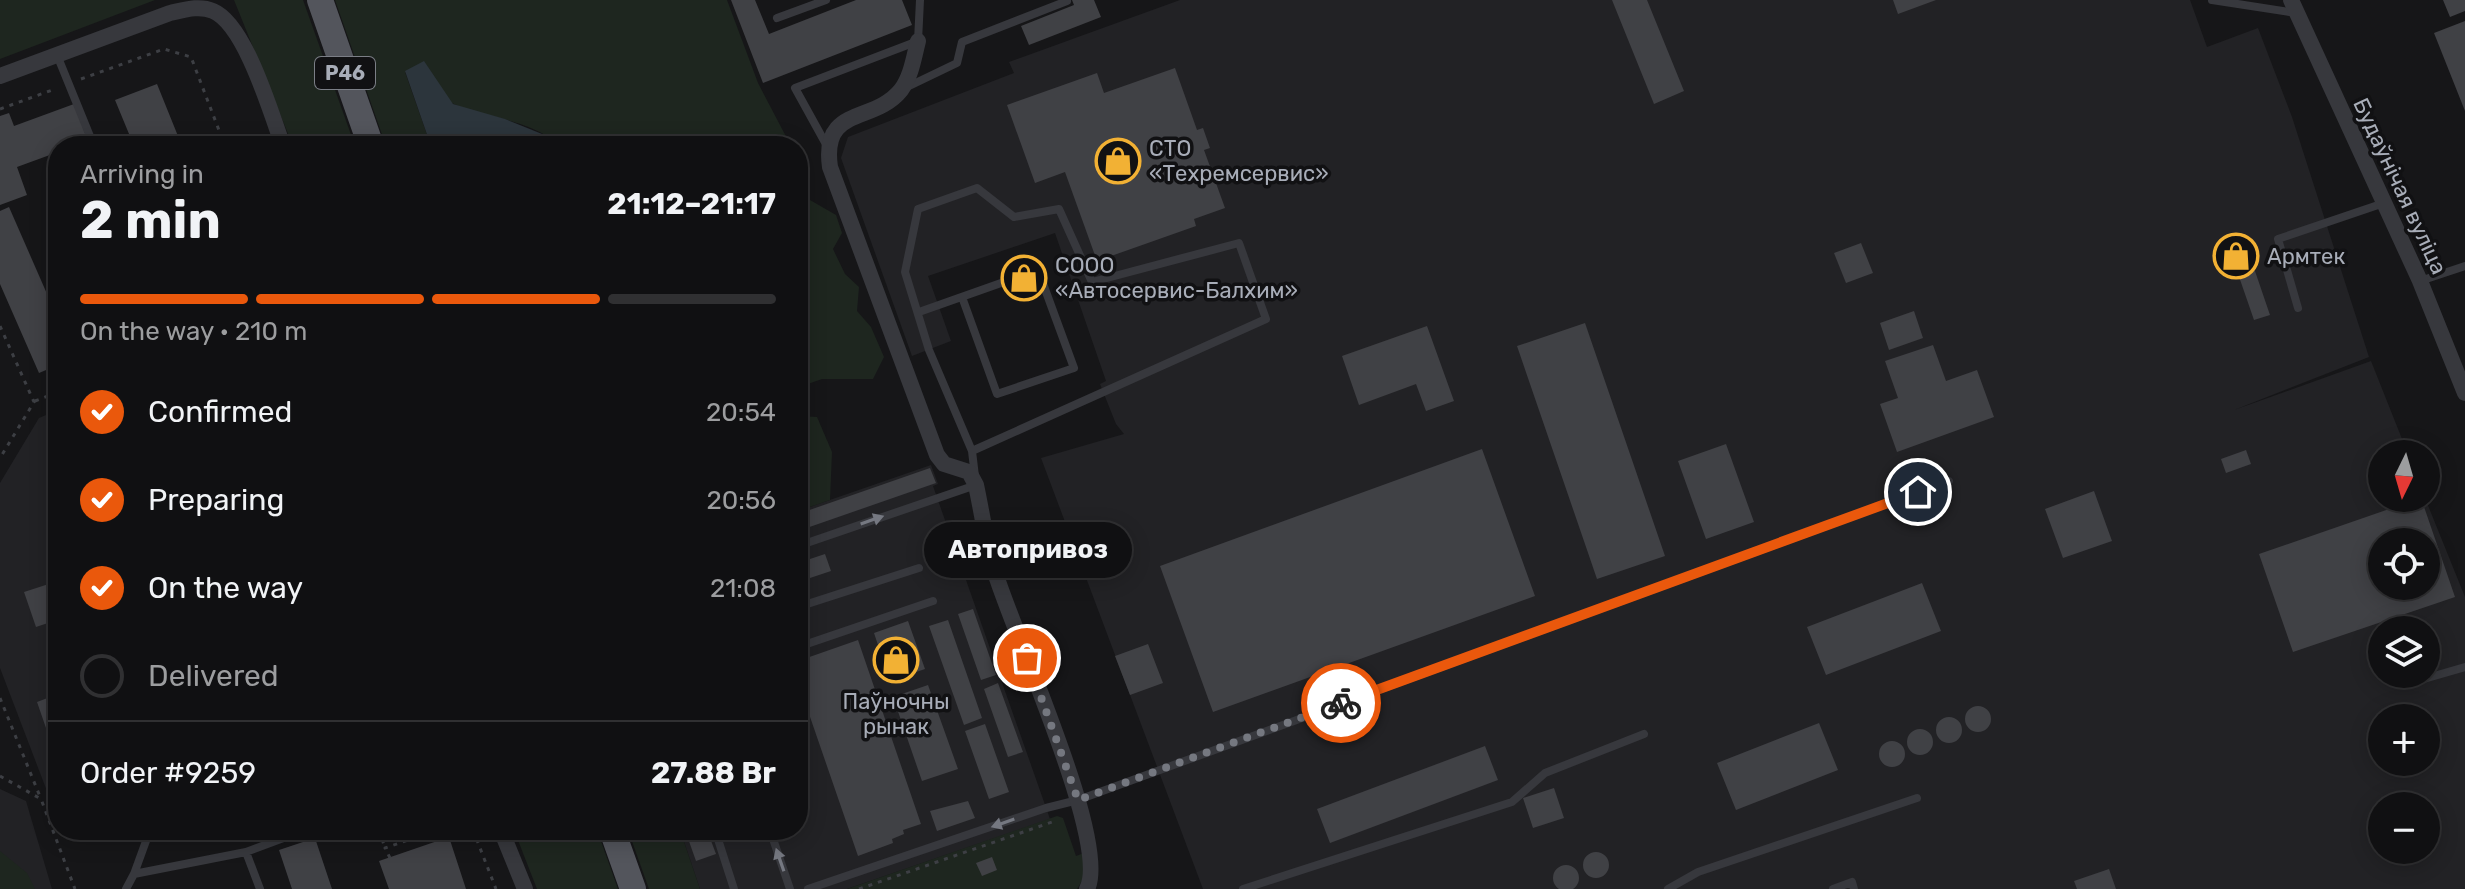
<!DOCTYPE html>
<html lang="en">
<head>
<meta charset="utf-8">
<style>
  body { margin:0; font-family:Rubik,sans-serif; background:#1e1e20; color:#f1f3f6; height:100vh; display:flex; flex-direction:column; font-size:30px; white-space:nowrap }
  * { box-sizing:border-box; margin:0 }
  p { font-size:26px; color:#9c9d9f }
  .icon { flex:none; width:44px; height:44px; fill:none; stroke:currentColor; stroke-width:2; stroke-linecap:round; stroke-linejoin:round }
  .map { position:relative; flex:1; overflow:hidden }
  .details { position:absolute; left:48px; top:136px; width:760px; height:704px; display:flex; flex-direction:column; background:#101012; border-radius:32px; box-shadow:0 4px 20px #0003,0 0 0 2px #303032 }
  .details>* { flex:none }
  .needle { width:52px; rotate:185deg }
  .controls { position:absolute; left:2368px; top:440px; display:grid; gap:16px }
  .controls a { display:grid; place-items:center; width:72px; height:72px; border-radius:50%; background:#101012; box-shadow:0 4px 20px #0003,0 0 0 2px #303032; font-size:40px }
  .pin { position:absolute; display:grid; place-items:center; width:68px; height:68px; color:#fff; margin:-34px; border:4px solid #fff; border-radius:50%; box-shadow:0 2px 8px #0007 }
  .courier { position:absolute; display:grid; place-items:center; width:80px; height:80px; margin:-40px; border:6px solid #ea580c; border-radius:50%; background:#fff; color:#222; box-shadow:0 2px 10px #0007 }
  .bubble { position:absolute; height:56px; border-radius:28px; background:#101012; box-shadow:0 4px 20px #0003,0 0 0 2px #303032; font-size:26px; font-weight:700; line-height:56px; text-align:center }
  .headline em { font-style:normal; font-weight:700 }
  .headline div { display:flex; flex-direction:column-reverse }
  .headline { display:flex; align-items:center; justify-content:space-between; height:136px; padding:0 32px }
  h1 { font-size:52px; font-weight:700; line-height:60px }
  .bar { display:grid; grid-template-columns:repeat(4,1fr); gap:12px 8px; align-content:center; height:96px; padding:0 32px }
  .bar i { height:10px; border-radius:6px; background:#303032 }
  .bar .selected { background:#ea580c }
  .bar p { grid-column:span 4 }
  .line { display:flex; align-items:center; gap:20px; padding:0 32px; border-top:2px solid #303032 }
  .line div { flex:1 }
  ol { padding:0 32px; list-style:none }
  li { display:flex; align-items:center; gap:24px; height:88px }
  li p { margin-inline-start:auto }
  li .icon { padding:8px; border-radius:50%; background:#ea580c; color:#fff; stroke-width:4 }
  li:last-child { color:#9c9d9f }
  li i { width:44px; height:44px; border:4px solid #303032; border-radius:50% }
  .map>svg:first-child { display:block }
  .built { fill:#222225; fill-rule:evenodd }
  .green { fill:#1e261f }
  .water { fill:#2c353c }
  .building { fill:#404145; fill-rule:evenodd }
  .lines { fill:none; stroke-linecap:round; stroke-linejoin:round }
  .path { stroke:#3d3f44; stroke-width:3; stroke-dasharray:4 6; stroke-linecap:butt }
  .service { stroke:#37383d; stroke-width:8 }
  .minor { stroke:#37383d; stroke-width:16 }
  .primary { stroke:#53555c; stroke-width:26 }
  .oneway { fill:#757881 }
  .done { stroke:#757880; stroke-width:8; stroke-dasharray:0 14.4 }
  .route { stroke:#ea580c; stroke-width:10 }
  .labels { text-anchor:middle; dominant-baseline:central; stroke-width:7; stroke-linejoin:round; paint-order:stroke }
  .shield { fill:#111113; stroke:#7b7e86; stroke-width:2 }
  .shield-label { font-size:20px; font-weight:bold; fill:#a8adb8 }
  .poi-label { font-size:22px; fill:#a8adb8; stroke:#111113; text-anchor:start }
  .street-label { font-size:22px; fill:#a8adb8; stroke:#111113 }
</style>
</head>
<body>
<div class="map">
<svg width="2465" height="889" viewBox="0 0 2465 889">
  <rect width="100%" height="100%" fill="#161618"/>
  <path class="built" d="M1180 0H2190L2207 47 2258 28 2292 117 2369 357 2234 410 2371 361 2408 454H2382V498H2425L2465 597V889H1203L1041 458 1124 434 1116 424 1100 384 1106 381 1055 233 928 276 951 341 912 356 841 158 848 137 1014 73 1009 62ZM2382 542H2426V586H2382ZM2382 630H2426V674H2382ZM2382 718H2426V762H2382ZM2382 806H2426V850H2382Z
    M58 410V820L0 668V483L39 418Z
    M931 465 938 484 933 486 1050 819 847 889H700L680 830H798V511Z
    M0 789 26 801 52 889H0Z"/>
  <path class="green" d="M0 0H155L0 59Z
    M234 0H303L355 146H293Z
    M335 0H727L758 83 791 146H556C543 122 477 116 452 103 436 95 420 82 405 72L431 146H386Z
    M798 172 803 196 836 215 842 233 833 249 845 274 859 287 857 311 871 327 884 357 873 379H822L805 385 800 416 817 417 832 452 830 500 798 511Z
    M1057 816 1063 818 1076 856 1084 853 1085 876 1077 889H847Z
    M514 830H597L618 889H537Z
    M628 830H680L700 889H649Z
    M0 851 27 873 35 889H0Z"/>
  <path class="water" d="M424 61 453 104 505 119 552 138 556 146H431L405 71Z"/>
  <path class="building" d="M731 0H755L769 34 856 0H902L912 25 763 83Z
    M1072 0H1094L1101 17 1029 45 1021 26 1074 5Z
    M1612 0H1647L1684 91 1654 104Z
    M1893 0H1936L1898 14Z
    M2443 0H2465V11L2450 17Z
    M2465 21V111L2434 33Z
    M1175 68 1197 130 1203 128 1210 148 1204 150 1225 208 1194 219 1196 226 1097 261 1065 172 1035 183 1007 105 1097 73 1104 93Z
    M157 84 182 146H134L115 100Z
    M74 104 88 141 75 146H58V152L17 167 27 195 0 205V116L9 113 14 126Z
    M9 207 58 319V365L39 373 0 284V211Z
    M2242 233 2270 315 2254 320 2226 239Z
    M1861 243 1873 273 1846 283 1834 253Z
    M1914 311 1923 338 1889 350 1880 323Z
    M1585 323 1665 556 1597 579 1517 346Z
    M1427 326 1454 401 1426 411 1416 384 1359 405 1342 356Z
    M1933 345 1946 381 1977 370 1994 417 1897 452 1880 404 1898 398 1885 361Z
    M1726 444 1754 522 1706 539 1678 461Z
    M1482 449 1535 596 1213 712 1160 566Z
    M2246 450 2251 464 2226 473 2221 459Z
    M930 468 936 483 798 531V514Z
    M2094 491 2112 541 2063 558 2045 509Z
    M2421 498 2455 597 2293 652 2259 554ZM2382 542H2426V586H2382Z
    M825 554 831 571 798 582V563Z
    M58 581V640L51 622 36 627 24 592Z
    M1922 583 1941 631 1826 675 1807 627Z
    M973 609 996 675 981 680 958 614Z
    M948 620 982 718 964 725 929 626Z
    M908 621 925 669 890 681 874 633Z
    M858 640 921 824 903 830 904 834 892 839 893 843 858 856 798 682V661Z
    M1148 644 1163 683 1130 695 1115 656Z
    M998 683 1023 752 1008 757 984 689Z
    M928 685 958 769 922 781 893 697Z
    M58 694V724L46 728 37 702Z
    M1965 719a13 13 0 1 1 26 0a13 13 0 1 1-26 0Z
    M1936 730a13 13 0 1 1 26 0a13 13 0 1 1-26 0Z
    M1819 723 1838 770 1736 810 1717 763Z
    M985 724 1009 792 989 799 965 731Z
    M1907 742a13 13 0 1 1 26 0a13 13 0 1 1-26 0Z
    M1879 754a13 13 0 1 1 26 0a13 13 0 1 1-26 0Z
    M1485 746 1498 780 1330 843 1317 809Z
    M1554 788 1564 818 1533 828 1523 798Z
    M968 801 975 818 937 831 930 811Z
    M685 830H707L716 854 696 861Z
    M449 837 466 889H389L379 861Z
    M315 838 332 889H292L279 850Z
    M1583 865a13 13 0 1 1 26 0a13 13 0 1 1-26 0Z
    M992 857 997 870 982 876 976 863Z
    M1553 878a13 13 0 1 1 26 0a13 13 0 1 1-26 0Z
    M2109 869 2116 889H2077L2074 881Z"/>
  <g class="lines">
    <path class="path" d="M81 79 164 49 191 57 225 146
      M0 109 55 89
      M0 326 34 402 0 458
      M35 401 58 392
      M0 698 41 799
      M0 776 41 799 75 889
      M379 830 385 848
      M473 830 496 889
      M390 858 385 848 437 830
      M859 889 1055 821"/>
    <path class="service" d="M2212 0 2296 13
      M777 18 826 0
      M57 55 94 146
      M905 88 957 63 962 42 1067 1
      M827 146 795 88 918 41 920 0
      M2420 281 2465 266
      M2298 308 2278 239 2384 203
      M919 312C959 298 999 284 1038 270L1074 368 997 394 962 297
      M798 546 976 485 972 451 929 350 905 272 918 209 977 188 1014 217 1059 209 1092 282 1239 243 1266 319 972 451
      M798 607 919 568
      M798 647 933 601
      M2403 685 2465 667
      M150 830 134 874 246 852 305 830
      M715 830 734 889
      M770 830 790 889
      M246 852 260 889
      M126 889 134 874
      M808 889 1046 808 1078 800 1949 481
      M1243 889 1512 802 1545 773 1644 734
      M1668 889 1698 872 1917 798
      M1833 889 1852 882 1854 889"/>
    <path class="minor" d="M2291 0 2420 281 2465 393
      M918 41C914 57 911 77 901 90 874 124 821 105 830 167L937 455 944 464 969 472 976 485C982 513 986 542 994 569 1011 628 1111 843 1087 889
      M0 76 170 13C184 10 199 5 213 11 245 24 271 113 283 146
      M501 830 525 889"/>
    <path class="primary" d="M320 0 371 146
      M612 830 633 889"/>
  </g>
  <defs><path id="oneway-solid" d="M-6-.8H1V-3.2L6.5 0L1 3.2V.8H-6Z" transform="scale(2)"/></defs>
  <g class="oneway">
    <use href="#oneway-solid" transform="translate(872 520) rotate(-19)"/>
    <use href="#oneway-solid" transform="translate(1003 823) rotate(161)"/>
    <use href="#oneway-solid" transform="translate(780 860) rotate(-109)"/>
  </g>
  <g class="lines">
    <path class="done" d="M1027 658 1078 800 1341 703"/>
    <path class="route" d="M1341 703 1918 492"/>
  </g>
  <defs>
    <g id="shop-ring" transform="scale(2.3)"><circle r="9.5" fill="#111113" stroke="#f2b134" stroke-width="1.5"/><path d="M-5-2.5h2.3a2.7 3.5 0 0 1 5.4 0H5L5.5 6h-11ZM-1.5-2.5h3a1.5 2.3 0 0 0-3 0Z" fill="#f2b134"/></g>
  </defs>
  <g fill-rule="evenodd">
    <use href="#shop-ring" x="1118" y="161"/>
    <use href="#shop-ring" x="2236" y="256"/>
    <use href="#shop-ring" x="1024" y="278"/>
    <use href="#shop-ring" x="896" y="660"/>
  </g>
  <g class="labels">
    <rect class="shield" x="315" y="57" width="60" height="32" rx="6"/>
    <g class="shield-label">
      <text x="345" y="73">Р46</text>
    </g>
    <g class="poi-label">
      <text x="1149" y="148">СТО<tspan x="1149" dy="25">«Техремсервис»</tspan></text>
      <text x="2267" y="256">Армтек</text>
      <text x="1055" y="265">СООО<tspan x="1055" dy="25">«Автосервис-Балхим»</tspan></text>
      <text x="896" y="701" text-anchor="middle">Паўночны<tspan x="896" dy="25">рынак</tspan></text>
    </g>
    <g class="street-label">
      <text transform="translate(2400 186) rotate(65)">Будаўнічая вуліца</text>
    </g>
  </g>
</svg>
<div class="controls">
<a><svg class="needle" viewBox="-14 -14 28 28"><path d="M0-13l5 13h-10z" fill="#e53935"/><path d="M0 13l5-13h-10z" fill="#9c9d9f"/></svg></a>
<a><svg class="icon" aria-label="locate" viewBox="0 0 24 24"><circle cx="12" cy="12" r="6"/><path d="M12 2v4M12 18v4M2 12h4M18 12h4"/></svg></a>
<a><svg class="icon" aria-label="layers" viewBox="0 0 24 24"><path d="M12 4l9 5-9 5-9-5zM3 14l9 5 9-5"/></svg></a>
<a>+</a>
<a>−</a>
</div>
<div class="pin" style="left:1027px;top:658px;background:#ea580c"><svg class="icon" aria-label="bag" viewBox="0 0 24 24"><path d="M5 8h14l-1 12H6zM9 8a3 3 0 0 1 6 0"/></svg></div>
<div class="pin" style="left:1918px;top:492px;background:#1f2937"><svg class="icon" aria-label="home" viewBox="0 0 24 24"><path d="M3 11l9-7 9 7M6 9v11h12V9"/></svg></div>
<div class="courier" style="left:1341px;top:703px"><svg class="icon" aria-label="bike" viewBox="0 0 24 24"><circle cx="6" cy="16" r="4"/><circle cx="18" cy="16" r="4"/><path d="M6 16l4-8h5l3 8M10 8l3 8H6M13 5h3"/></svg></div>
<div class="bubble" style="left:924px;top:522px;width:208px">Автопривоз</div>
<section class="details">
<div class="headline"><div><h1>2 min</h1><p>Arriving in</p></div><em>21:12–21:17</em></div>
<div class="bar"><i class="selected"></i><i class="selected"></i><i class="selected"></i><i></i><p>On the way · 210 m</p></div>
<ol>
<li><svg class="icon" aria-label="check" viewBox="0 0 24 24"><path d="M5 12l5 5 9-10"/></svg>Confirmed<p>20:54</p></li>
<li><svg class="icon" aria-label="check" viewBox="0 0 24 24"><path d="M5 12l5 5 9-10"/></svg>Preparing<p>20:56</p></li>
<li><svg class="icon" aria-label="check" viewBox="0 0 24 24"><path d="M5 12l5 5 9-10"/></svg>On the way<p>21:08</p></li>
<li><i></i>Delivered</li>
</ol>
<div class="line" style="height:104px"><div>Order #9259</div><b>27.88 Br</b></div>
</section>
</div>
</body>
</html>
